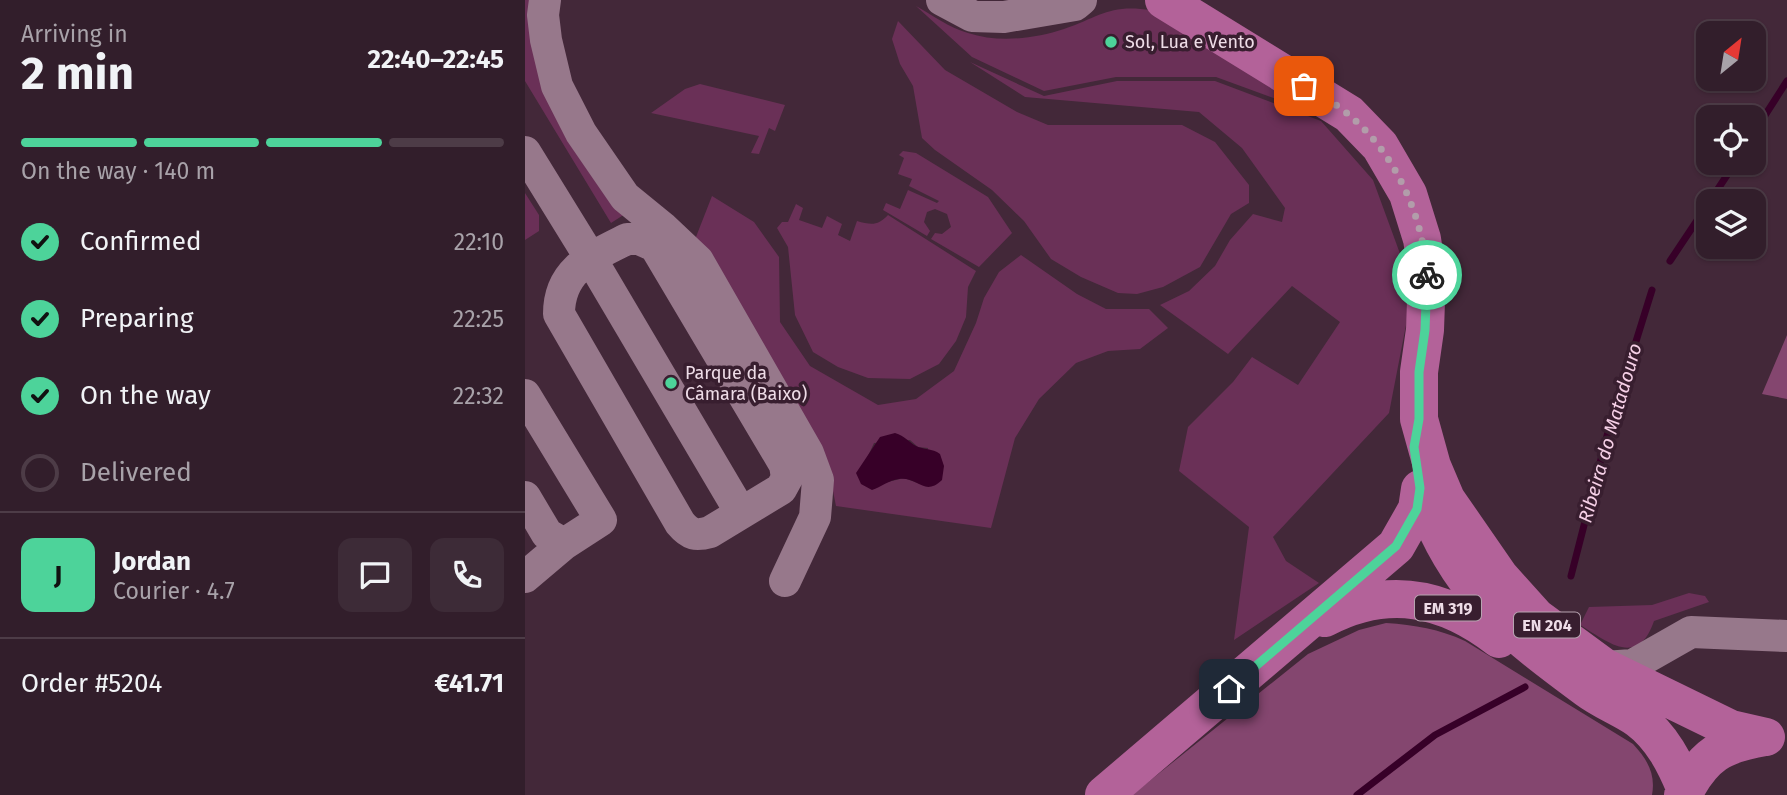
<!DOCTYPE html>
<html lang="en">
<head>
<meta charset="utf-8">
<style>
  body { margin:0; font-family:"Fira Sans",sans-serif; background:#3d2b37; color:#f1f3f6; height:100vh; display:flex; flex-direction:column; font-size:26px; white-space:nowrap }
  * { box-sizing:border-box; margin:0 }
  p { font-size:23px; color:#a8a2a9 }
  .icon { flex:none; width:38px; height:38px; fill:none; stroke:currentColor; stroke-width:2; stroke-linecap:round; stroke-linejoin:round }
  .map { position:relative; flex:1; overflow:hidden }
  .panel { display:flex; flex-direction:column; background:#321e2b; width:525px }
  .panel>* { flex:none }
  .needle { width:46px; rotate:30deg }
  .controls { position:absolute; left:1171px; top:21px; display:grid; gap:14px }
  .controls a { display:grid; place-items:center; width:70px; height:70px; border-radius:14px; background:#321e2b; box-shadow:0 2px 5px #0004,0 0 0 2px #4d3c47; font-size:35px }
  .pin { position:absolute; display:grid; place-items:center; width:60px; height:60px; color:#fff; margin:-30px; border-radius:14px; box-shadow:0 4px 10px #0006 }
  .courier { position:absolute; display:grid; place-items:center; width:70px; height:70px; margin:-35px; border:5px solid #4dd39a; border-radius:50%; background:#fff; color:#222; box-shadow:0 2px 9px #0007 }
  .overview em { font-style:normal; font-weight:700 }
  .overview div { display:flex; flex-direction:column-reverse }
  .overview { display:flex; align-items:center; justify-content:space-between; height:119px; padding:0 21px }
  h1 { font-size:46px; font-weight:700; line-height:52px }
  .bar { display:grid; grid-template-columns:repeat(4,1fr); gap:10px 7px; align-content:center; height:84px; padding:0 21px }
  .bar i { height:9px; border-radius:5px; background:#4d3c47 }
  .bar .active { background:#4dd39a }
  .bar p { grid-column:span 4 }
  .line { display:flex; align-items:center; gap:18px; padding:0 21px; border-top:2px solid #4d3c47 }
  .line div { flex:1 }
  .round { display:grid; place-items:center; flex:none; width:74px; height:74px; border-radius:14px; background:#3d2b37 }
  ol { padding:0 21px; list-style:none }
  li { display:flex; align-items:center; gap:21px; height:77px }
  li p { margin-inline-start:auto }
  li .icon { padding:7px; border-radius:50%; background:#4dd39a; color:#111; stroke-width:4 }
  li:last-child { color:#a8a2a9 }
  li i { width:38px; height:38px; border:4px solid #4d3c47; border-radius:50% }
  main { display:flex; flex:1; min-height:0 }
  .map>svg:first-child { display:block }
  .green { fill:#6a3057; fill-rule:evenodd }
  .forest { fill:#84466f }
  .water { fill:#370028 }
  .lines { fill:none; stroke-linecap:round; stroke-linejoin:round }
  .stream { stroke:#370028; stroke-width:7 }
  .minor { stroke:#97788b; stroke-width:32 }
  .major { stroke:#b36299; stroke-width:38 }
  .done { stroke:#b29daa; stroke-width:7; stroke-dasharray:0 12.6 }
  .route { stroke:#4dd39a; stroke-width:9 }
  .poi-dot { fill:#4dd39a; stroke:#381e2f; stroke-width:2.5 }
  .labels { text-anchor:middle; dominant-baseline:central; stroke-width:7; stroke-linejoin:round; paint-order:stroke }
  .shield { fill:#381e2f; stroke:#b7a3b0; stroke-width:2 }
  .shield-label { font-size:16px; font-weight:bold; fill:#eedce7 }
  .poi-label { font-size:18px; fill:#eedce7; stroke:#381e2f; text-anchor:start }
  .water-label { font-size:19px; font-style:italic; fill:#f6d0e7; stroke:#381e2f }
</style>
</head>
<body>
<main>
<section class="panel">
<div class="overview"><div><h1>2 min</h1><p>Arriving in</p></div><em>22:40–22:45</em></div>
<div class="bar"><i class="active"></i><i class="active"></i><i class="active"></i><i></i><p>On the way · 140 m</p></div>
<ol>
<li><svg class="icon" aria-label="check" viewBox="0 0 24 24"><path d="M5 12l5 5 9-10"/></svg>Confirmed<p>22:10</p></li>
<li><svg class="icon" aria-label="check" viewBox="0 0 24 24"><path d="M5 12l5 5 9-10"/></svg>Preparing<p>22:25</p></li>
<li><svg class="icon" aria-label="check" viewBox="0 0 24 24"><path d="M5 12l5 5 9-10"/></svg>On the way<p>22:32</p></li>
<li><i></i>Delivered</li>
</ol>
<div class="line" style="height:126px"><b class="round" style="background:#4dd39a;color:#111">J</b><div><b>Jordan</b><p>Courier · 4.7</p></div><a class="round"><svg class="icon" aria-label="chat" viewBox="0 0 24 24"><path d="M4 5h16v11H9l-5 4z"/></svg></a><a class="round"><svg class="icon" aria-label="phone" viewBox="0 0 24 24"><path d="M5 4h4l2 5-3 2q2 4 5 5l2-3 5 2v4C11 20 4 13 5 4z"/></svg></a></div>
<div class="line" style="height:91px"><div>Order #5204</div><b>€41.71</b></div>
</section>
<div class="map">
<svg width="1262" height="795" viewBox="0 0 1262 795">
  <rect width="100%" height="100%" fill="#432839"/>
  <path class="green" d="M0 0H8L100 214 86 223 0 81Z
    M391 6C407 15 425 28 443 33 473 43 509 39 539 29 576 16 584 4 626 10L798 116 691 77H591L519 91 447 57Z
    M373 21 420 70 492 112 523 125H657L690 142 724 185V203L706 214 675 267 638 287 612 294 593 293 556 277 526 259 499 221 467 190 410 150 397 138 388 86 375 64 367 39Z
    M445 62 519 96 592 81H690L796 121 848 180 888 289 864 413 748 537 761 561 794 583 709 640 724 527 654 471 663 427 708 382 727 357 773 385 815 322 767 286 703 354 635 305 664 291 690 266 705 240 728 214 757 222 760 208 717 148 674 112 500 97Z
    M175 84 260 105 250 131 244 128 234 154 226 153 234 136 126 113 160 89Z
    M378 151 391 153 463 197 487 233 454 267 406 239 410 233 417 234 426 227 422 214 410 209 402 212 399 222 405 231 402 236 358 210 361 203 375 209 383 190 412 203 414 201 384 186 387 179 373 174 379 158 374 155Z
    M0 193 14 215V231L0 240Z
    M187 196 229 222 254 257 255 322 285 366 353 405 391 399 429 371 451 323 459 298 474 272 496 255 552 294 581 309H624L643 328 615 349 583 351 551 363 514 399 490 438 466 528 311 506 306 481 169 242ZM385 440 393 447 403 448 395 484 379 478 363 482 342 458 349 443Z
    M271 204 278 208 274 220 297 228 302 216 317 224 313 235 325 241 332 221C346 225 353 226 363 215L451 271 443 287 441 317 431 341 414 364 385 379 343 378 313 367 288 352 270 315 263 247 252 228 257 222H263Z
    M1164 593 1180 596 1184 602 1129 621C1113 668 1083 642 1055 625L1064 607 1127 605Z"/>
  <path class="forest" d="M1262 335V399L1237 394Z
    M861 623C890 625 914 629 940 641L1108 744C1122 759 1131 774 1127 795H607L783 654 834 630Z"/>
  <path class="water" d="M370 433C380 436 384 442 391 446 399 450 407 448 415 454L419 466 417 480C399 497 394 477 374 479 364 480 356 487 347 490L336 484 331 473 355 437Z"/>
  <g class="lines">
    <path class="stream" d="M1228 134 1262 81
      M1185 201 1210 163
      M1145 261 1183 204
      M1046 576 1084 428 1127 290
      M832 795 910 735 1000 687"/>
    <path class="minor" d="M20 0 18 15 21 40 32 86 56 133 100 197 138 228 173 261 283 453 293 480 290 517 260 581
      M417 0 447 16 479 17 550 5 556 0
      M0 152 66 259 216 513
      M102 239H114L130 246 260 465 262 478 256 489 185 532C171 536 165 535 155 523L34 314C34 270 66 257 102 239Z
      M0 395 76 520 39 544 22 534 0 497
      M0 577 39 544
      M1079 667 1108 665 1166 632 1262 636"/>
    <path class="major" d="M639 0 824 114 855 146 883 194 897 239 902 272 900 330 894 372V419L907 466 921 499 975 577 1011 617 1079 667 1206 729 1241 737
      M906 516C940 598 993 638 1062 689 1078 701 1097 708 1113 719 1137 737 1150 763 1161 790
      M800 618C863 585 920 597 974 639
      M579 795 871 546 892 509 895 489
      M1158 795C1178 755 1197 744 1240 737"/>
  </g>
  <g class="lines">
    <path class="done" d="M779 86C793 95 811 103 824 115 870 153 898 215 902 275"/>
    <path class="route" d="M704 689 871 546 892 509 895 488 889 447 894 419V372L900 330 902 275"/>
  </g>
  <g class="poi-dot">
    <circle cx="586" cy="42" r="7"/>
    <circle cx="146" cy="383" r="7"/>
  </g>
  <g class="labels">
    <g class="shield">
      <rect x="890" y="595.5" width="66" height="25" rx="5"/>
      <rect x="989" y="612.5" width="66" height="25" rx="5"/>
    </g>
    <g class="shield-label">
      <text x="923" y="608">EM 319</text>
      <text x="1022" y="625">EN 204</text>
    </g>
    <g class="poi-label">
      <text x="600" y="42">Sol, Lua e Vento</text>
      <text x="160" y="373">Parque da<tspan x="160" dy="21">Câmara (Baixo)</tspan></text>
    </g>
    <g class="water-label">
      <text transform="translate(1085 433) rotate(-74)">Ribeira do Matadouro</text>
    </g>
  </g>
</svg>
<div class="controls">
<a><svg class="needle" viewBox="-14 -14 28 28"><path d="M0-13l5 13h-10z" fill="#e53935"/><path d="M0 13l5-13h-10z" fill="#a8a2a9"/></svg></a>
<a><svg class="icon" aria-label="locate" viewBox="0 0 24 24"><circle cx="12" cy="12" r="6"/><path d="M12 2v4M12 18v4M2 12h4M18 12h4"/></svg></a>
<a><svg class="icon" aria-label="layers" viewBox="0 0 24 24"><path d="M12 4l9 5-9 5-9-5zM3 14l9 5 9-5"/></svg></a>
</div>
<div class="pin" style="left:779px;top:86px;background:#ea580c"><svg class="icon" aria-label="bag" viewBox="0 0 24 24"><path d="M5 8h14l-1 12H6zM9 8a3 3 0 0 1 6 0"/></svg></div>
<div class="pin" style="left:704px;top:689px;background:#1f2937"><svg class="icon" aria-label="home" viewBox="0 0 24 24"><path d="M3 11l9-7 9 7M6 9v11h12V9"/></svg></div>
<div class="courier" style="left:902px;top:275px"><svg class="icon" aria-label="bike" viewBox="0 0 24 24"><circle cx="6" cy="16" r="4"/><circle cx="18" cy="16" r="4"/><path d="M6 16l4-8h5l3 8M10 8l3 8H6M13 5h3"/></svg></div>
</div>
</main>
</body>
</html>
